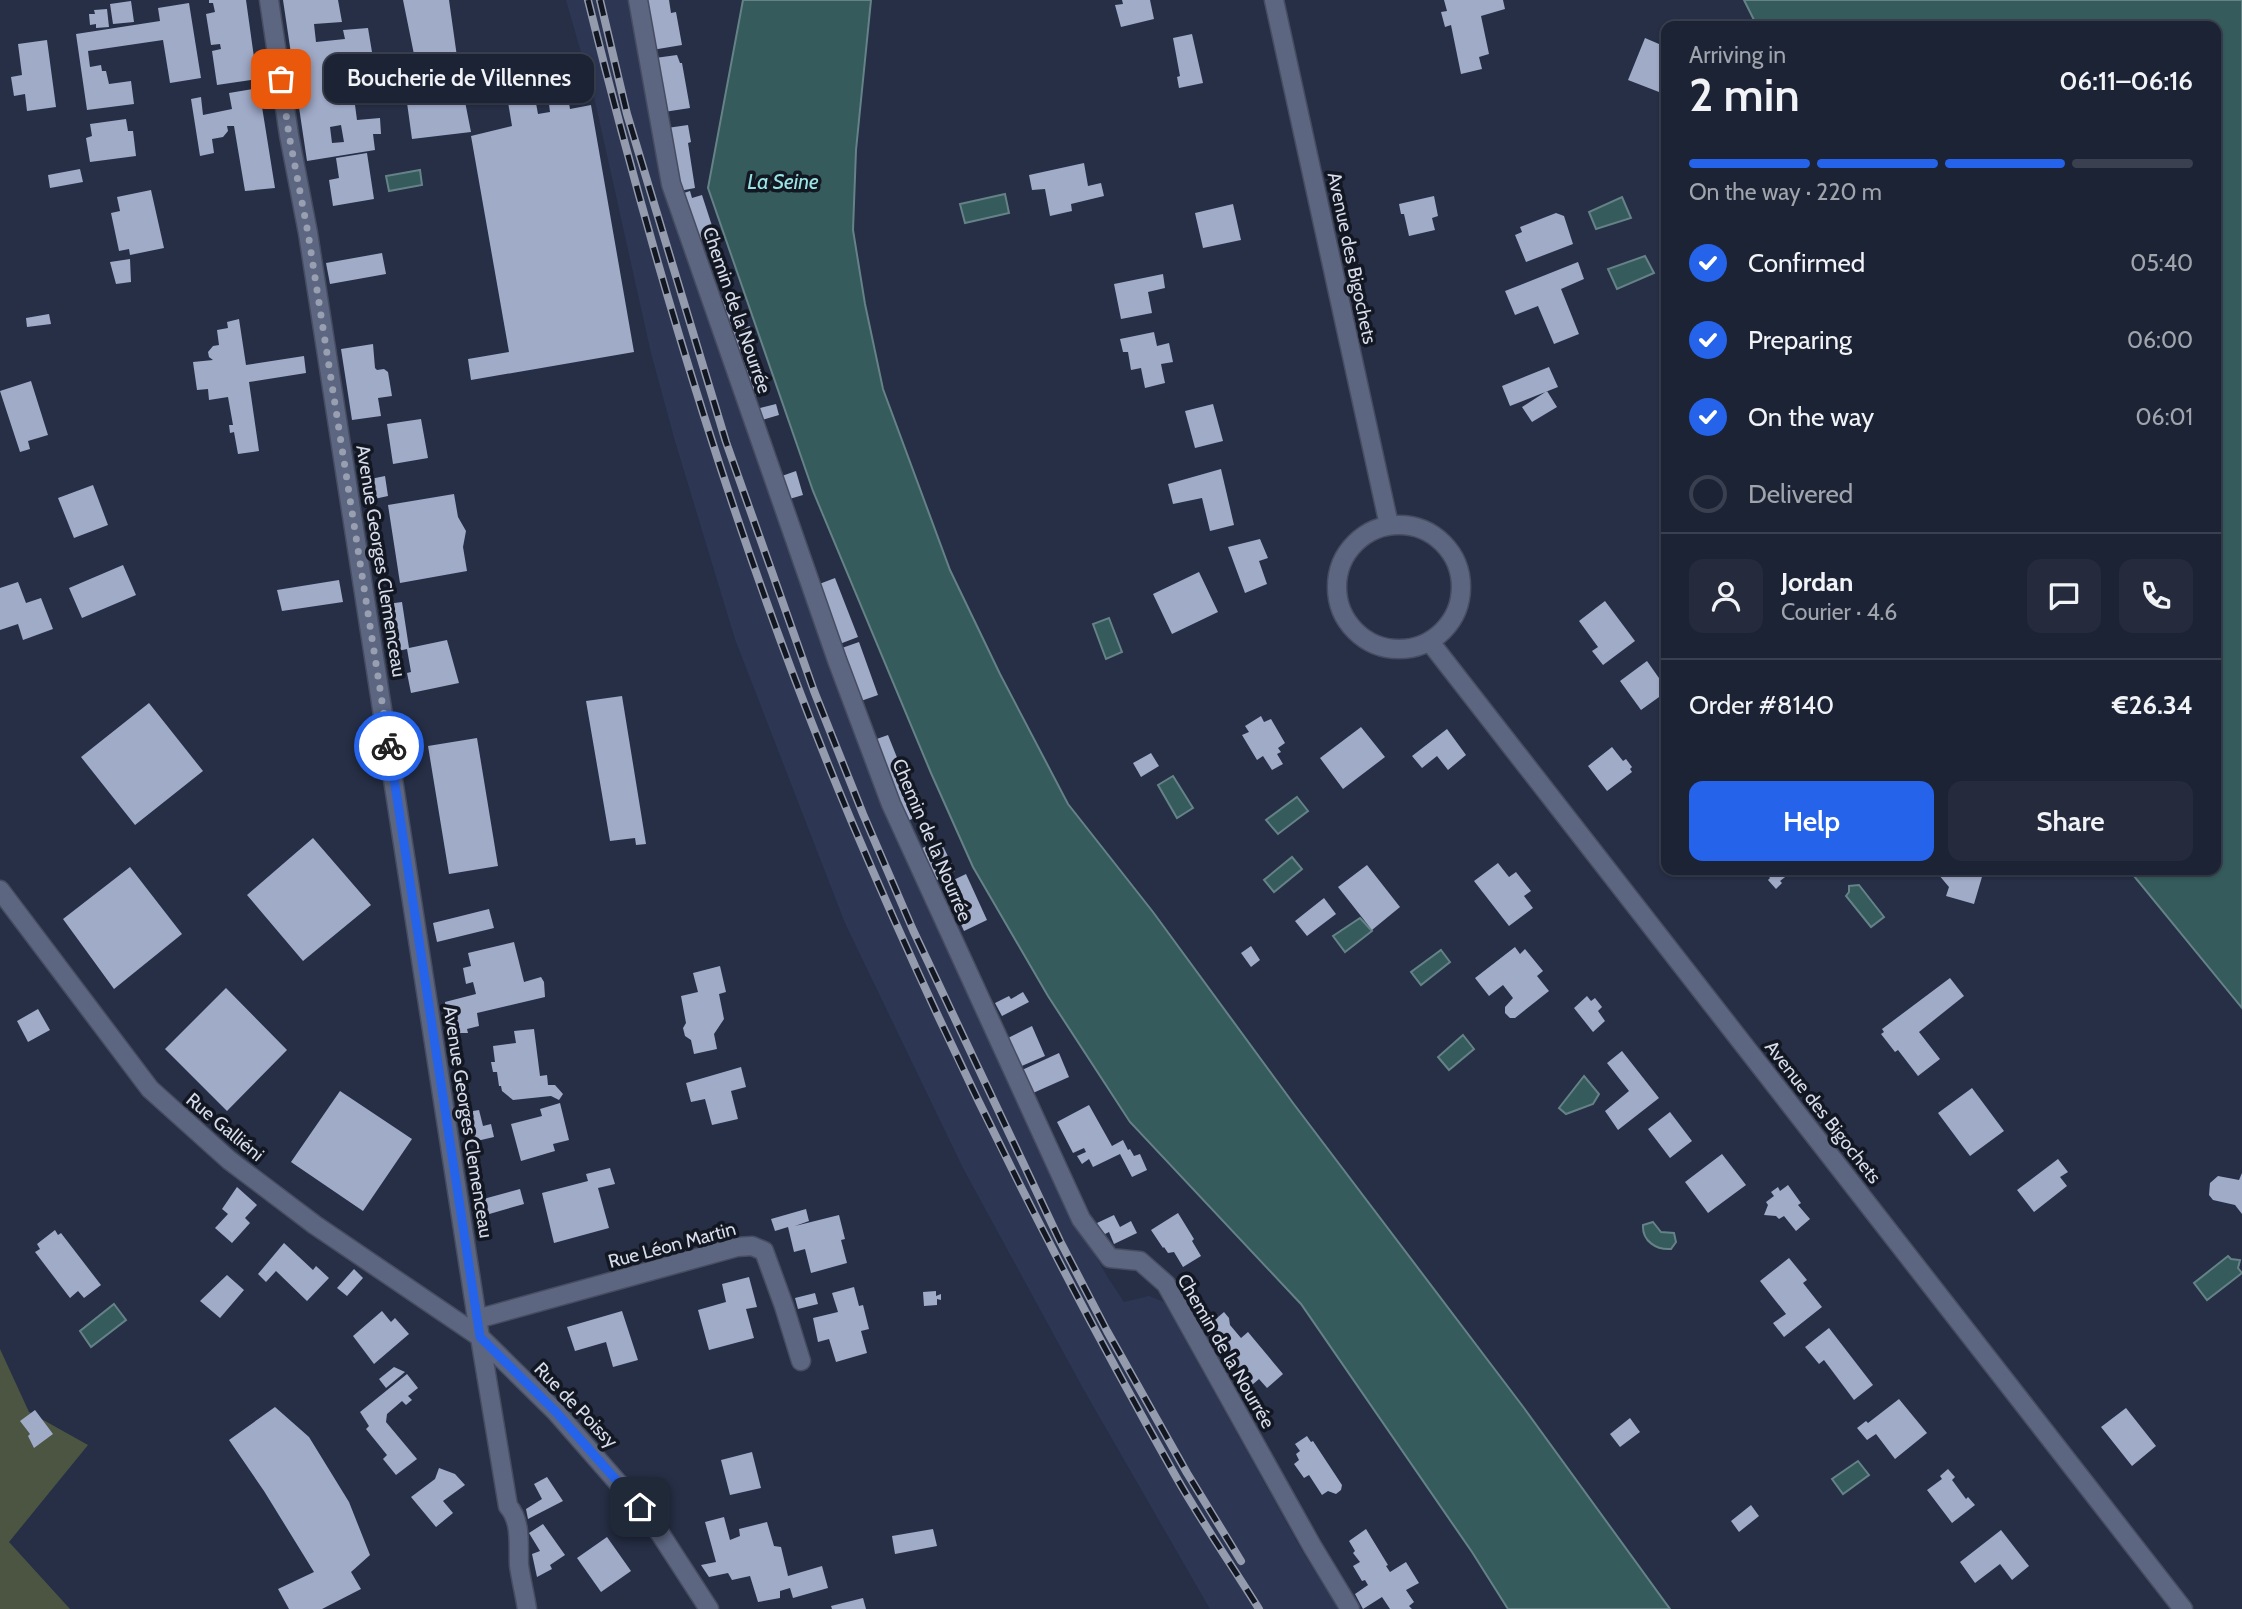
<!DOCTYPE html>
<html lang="en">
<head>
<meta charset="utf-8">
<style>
  body { margin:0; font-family:Cabin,sans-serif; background:#252b3c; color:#f1f3f6; height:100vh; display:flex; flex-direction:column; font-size:26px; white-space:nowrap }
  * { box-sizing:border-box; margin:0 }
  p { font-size:23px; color:#a0a4ac }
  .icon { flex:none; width:38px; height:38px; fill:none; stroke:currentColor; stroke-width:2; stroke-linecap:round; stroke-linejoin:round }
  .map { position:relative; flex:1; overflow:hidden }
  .side { position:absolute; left:1661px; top:21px; width:560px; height:854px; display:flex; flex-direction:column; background:#1c2334; border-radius:14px; box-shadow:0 2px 5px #0004,0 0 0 2px #3a404f }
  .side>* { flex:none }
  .pin { position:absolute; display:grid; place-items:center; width:60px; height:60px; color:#fff; margin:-30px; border-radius:14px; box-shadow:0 4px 10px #0006 }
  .courier { position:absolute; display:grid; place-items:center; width:70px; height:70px; margin:-35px; border:5px solid #2563eb; border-radius:50%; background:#fff; color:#222; box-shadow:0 2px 9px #0007 }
  .bubble { position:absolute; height:49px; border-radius:14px; background:#1c2334; box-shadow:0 2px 5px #0004,0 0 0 2px #3a404f; font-size:23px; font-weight:600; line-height:49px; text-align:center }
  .summary em { font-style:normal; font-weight:600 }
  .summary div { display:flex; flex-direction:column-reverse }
  .summary { display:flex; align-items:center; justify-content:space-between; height:119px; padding:0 28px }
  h1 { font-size:46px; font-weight:600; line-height:52px }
  .bar { display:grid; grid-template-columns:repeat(4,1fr); gap:10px 7px; align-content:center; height:84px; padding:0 28px }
  .bar i { height:9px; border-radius:5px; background:#3a404f }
  .bar .active { background:#2563eb }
  .bar p { grid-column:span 4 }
  .line { display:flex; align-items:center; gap:18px; padding:0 28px; border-top:2px solid #3a404f }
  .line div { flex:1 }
  .round { display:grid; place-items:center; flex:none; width:74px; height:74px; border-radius:14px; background:#252b3c }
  ol { padding:0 28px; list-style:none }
  li { display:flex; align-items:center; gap:21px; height:77px }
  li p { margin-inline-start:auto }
  li .icon { padding:7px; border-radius:50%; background:#2563eb; color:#fff; stroke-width:4 }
  li:last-child { color:#a0a4ac }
  li i { width:38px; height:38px; border:4px solid #3a404f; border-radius:50% }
  .cta { display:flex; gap:14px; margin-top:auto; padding:14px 28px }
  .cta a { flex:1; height:80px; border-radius:14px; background:#2563eb; color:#fff; font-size:28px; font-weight:600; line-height:80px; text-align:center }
  .cta a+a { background:#252b3c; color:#f1f3f6 }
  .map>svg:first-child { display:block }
  .built { fill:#2d3754 }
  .green { fill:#4c5541 }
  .water { fill:#355b5c; stroke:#658287; stroke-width:2 }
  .building { fill:#a0abc8; fill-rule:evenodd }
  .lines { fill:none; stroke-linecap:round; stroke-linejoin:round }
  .minor-casing { stroke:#474d61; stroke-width:21 }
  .minor { stroke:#5c6681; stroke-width:18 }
  .rail-casing { stroke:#949bad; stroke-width:8 }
  .rail { stroke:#131722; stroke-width:5; stroke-dasharray:16; stroke-linecap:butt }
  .done { stroke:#989fb1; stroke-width:7; stroke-dasharray:0 12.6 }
  .route { stroke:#2563eb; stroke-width:9 }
  .labels { text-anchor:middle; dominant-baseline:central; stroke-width:7; stroke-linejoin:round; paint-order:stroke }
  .street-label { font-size:19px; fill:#d6dceb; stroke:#131722 }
  .water-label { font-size:21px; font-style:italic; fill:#99e4e5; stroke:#131722 }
</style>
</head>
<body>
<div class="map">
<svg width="2242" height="1609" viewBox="0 0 2242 1609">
  <rect width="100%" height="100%" fill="#262f46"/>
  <path class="built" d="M566 0H632L665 180 792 559 869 771 958 973 1087 1241 1108 1278 1124 1302 1149 1296 1164 1302 1302 1551 1338 1609H1210L1084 1390 963 1168 845 923 735 639 675 441 651 353 595 101Z"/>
  <path class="green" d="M0 1349 29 1412 88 1445 9 1542 70 1609H0Z"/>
  <path class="water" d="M743 0H871L856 150 853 230 865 304 883 389 950 570 1000 674 1068 804 1153 912 1293 1103 1524 1408 1670 1609H1508L1472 1552 1301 1304 1130 1122 1048 996 973 867 931 773 813 491 708 188Z
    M1744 0H2242V1008L2129 870H2216V26H1757Z
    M420 170 422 185 389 191 386 176Z
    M1005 194 1009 213 965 223 960 204Z
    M1622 197 1631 218 1596 229 1589 212Z
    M1645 256 1654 273 1617 289 1608 269Z
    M1109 618 1122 652 1106 659 1093 624Z
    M1173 776 1193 808 1177 818 1158 785Z
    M1297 797 1308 811 1278 834 1266 820Z
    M1292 857 1302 869 1274 892 1264 880Z
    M1859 885 1884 917 1871 927 1846 896 1849 892V886Z
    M1360 918 1372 931 1345 952 1333 936Z
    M1441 950 1450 962 1421 985 1411 972Z
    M1463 1035 1474 1049 1449 1070 1438 1057Z
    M1584 1076 1599 1094 1593 1104 1566 1114 1559 1108Z
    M1653 1222 1661 1232 1674 1233 1676 1242 1671 1249C1656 1250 1642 1241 1643 1225Z
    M2228 1256 2231 1259 2240 1260 2238 1268 2242 1273 2207 1300 2194 1283Z
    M114 1304 126 1320 91 1347 80 1331Z
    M1858 1461 1869 1475 1843 1494 1832 1479Z"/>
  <path class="building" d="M209 0H246L257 79 217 85 212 51 221 49 220 44 211 45 206 14 215 12 213 3H209Z
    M283 0H338L342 22 314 24 316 42 345 39 343 30 368 28 373 58 347 62 351 84 357 82 360 104 355 105 357 120 380 118 381 134H373L375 150 307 161ZM341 125 344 142 332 143 330 127Z
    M403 0H449L459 71 471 132 412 139 404 81 419 79Z
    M644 0H669L671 13 676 12 682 45 652 50Z
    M1122 0H1150L1154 19 1121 27 1115 5 1123 4Z
    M1444 0H1503L1505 9 1481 16 1489 54 1479 57 1482 69 1461 74 1451 25 1445 27 1441 12 1447 11Z
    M131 1 134 22 113 24 110 4Z
    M189 3 201 78 170 83 163 40 88 51 90 67 101 65 102 71H106L109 84 131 81 134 104 87 110 76 34 160 21 158 8Z
    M107 9 109 27 96 28V24L90 25 89 14H95L94 10Z
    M1192 34 1203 83 1179 88 1177 77 1180 76 1173 38Z
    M1645 38 1666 47V75L1659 92 1628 80Z
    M47 40 56 107 27 111 25 94 14 96 11 77 22 75 18 44Z
    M677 55 680 63H682L690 108 664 112 655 58Z
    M566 85 570 109 591 105 634 352 471 380 468 359 509 352 471 136 512 126 508 102 535 98 538 114 550 112 547 88Z
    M259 88 275 188 245 191 234 126H227L228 131 223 137 212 139 214 153 200 156 191 99 201 97 203 115 232 109 229 93Z
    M532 88 533 97 511 100 510 90Z
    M126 119 128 131H133L136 156 90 162 86 138 92 136 90 124Z
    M688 125 691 142 688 143 695 188 679 191 667 128Z
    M367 153 374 199 333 206 329 180 339 178 336 158Z
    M1084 163 1088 186 1101 183 1104 196 1071 204 1072 211 1050 216 1045 189 1032 190 1029 175Z
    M80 169 83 182 50 188 48 175Z
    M151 190 164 248 130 255 129 249 119 251 111 213 120 211 117 197Z
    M690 191 692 198 702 195 715 235 693 242 678 195Z
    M1434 196 1438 216 1432 218 1435 230 1409 236 1404 214H1401L1399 204Z
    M1233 204 1241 240 1203 248 1195 213Z
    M1556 213 1564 216 1573 244 1526 262 1515 235 1522 232 1520 227Z
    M382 253 386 274 330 284 326 263Z
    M130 259 131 282 116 284 110 262Z
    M1578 262 1584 279 1561 289 1579 334 1554 344 1538 306 1515 315 1505 291Z
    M1163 274 1165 288 1148 292 1152 313 1121 319 1114 284Z
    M729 295 738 323 727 327 717 300Z
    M49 314 51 324 27 327 26 318Z
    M239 319 246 365 304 356 306 373 249 382 259 451 238 454 234 432 230 433 229 425H233L228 397 209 400 208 389 197 390 193 362 213 360 209 357 208 352 213 346 219 345 217 330 228 328 227 322Z
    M750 326 756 348 736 354 729 332Z
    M1154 332 1157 346 1169 343 1173 362 1161 364 1165 383 1145 388 1141 368 1131 370 1128 352H1123L1120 339Z
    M373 344 375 368 377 370 384 369 388 372 392 396 378 398 381 416 352 420 341 349Z
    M753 357 765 392 749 398 737 362Z
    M1549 367 1558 387 1510 406 1502 386Z
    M31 381 48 435 28 441 30 449 20 452 0 391Z
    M1547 391 1557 407 1532 422 1522 407Z
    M776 404 779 415 759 421 756 409Z
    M1213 404 1223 441 1195 448 1185 411Z
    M421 419 428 458 393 464 387 424Z
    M1221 469 1234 525 1210 531 1202 498 1173 504 1168 484Z
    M796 471 803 495 786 500 779 477Z
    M385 476 388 496 365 501 361 481Z
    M93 485 108 525 74 538 58 498Z
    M454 494 458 517 466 531 463 547 467 571 400 583 388 505Z
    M1260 539 1268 558 1259 561 1267 584 1245 593 1228 547Z
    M123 565 136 595 82 618 69 588Z
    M1199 572 1218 612 1172 634 1153 594Z
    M835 578 858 637 837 645 814 586Z
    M339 580 343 602 282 611 277 590Z
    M18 582 26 603 41 598 53 629 23 640 18 624 0 630V588Z
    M1605 601 1635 641 1603 665 1592 651 1598 647 1579 621Z
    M402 602 409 648 447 640 459 683 411 693 407 673 411 672 407 649 389 653 380 605Z
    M859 642 878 695 858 702 839 649Z
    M1647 661 1666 688V692L1641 710 1620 681Z
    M622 696 646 844 636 845 635 838 610 841 586 701Z
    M149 703 203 771 135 825 81 757Z
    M1261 716 1264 722 1271 719 1285 743 1278 748 1281 752 1277 754 1283 764 1272 770 1263 756 1257 760 1242 735 1249 732 1245 726Z
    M1361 727 1385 757 1343 789 1320 758Z
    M1447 729 1466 755 1448 770 1437 756 1422 768 1412 756Z
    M888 735 908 785 913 782 926 813 905 822 871 741Z
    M477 738 498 866 449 874 428 746Z
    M1612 747 1623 761 1626 759 1632 767 1630 769 1632 772 1607 791 1588 766Z
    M1151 753 1159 766 1141 777 1133 763Z
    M313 838 371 905 303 961 247 895Z
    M941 842 955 871 933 882 918 850 933 843 934 845Z
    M1498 863 1509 877 1516 872 1531 891 1524 896 1533 908 1509 926 1474 881Z
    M1367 865 1400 907 1372 930 1338 887Z
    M130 867 182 934 114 989 63 919Z
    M1764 870H1794L1780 881 1782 883 1776 889 1768 880 1770 878Z
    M1943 870H1984L1974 904 1946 896 1949 887 1938 874Z
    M966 874 987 920 964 931 943 885Z
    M1324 898 1336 914 1307 936 1295 921Z
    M489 909 494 928 437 942 433 923Z
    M514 942 524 982 541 977 544 982 545 997 477 1013 479 1026 467 1029 468 1033H449L445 1002 476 994 473 982 466 984 463 968 471 966 468 953Z
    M1251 946 1260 960 1251 967 1241 953Z
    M1515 947 1520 954 1525 949 1543 971 1537 976 1549 991 1515 1018H1510L1505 1013V1007L1513 998 1503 985 1489 996 1475 978Z
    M720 966 726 992 719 994 724 1019 714 1034 717 1049 694 1054 691 1040 685 1036 683 1028 686 1023 681 996 698 992 693 973Z
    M1950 978 1964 996 1919 1032 1940 1059 1918 1076 1898 1050 1895 1052 1881 1034 1884 1032 1882 1029Z
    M226 988 287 1050 227 1111 165 1049Z
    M1023 992 1029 1002 1002 1016 995 1003 1009 996 1011 999Z
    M1587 996 1591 1001 1595 998 1602 1007 1598 1011 1605 1021 1593 1032 1574 1008Z
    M38 1009 50 1030 28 1042 17 1021Z
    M1032 1026 1045 1056 1017 1068 1004 1040Z
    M534 1029 540 1076 547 1075 548 1085H555L563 1094 559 1100 551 1096 513 1100 502 1091 501 1086H499L497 1072H493L491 1062H495L493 1046 516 1043 514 1031Z
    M1622 1051 1659 1098 1618 1130 1605 1111 1629 1091 1607 1063Z
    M1059 1053 1069 1077 1033 1093 1022 1070Z
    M741 1067 746 1087 731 1091 738 1119 712 1125 705 1099 691 1102 686 1083Z
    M1972 1088 2004 1131 1970 1156 1938 1113Z
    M340 1091 412 1139 363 1211 291 1162Z
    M560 1103 569 1140 553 1144 555 1151 521 1161 511 1124 542 1116 540 1109Z
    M1089 1105 1112 1146 1123 1140 1128 1150 1130 1149 1134 1156 1140 1154 1147 1170 1132 1177 1120 1154 1093 1167 1089 1159 1082 1164 1077 1156 1086 1152 1084 1148 1073 1153 1057 1122Z
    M479 1110 483 1126 491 1124 494 1137 468 1143 461 1113Z
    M1670 1112 1692 1141 1670 1158 1648 1129Z
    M1722 1154 1746 1185 1708 1213 1685 1182Z
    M2058 1159 2068 1172 2060 1177 2067 1186 2034 1212 2017 1190Z
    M610 1168 615 1184 598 1188 609 1228 554 1243 542 1193 588 1181 586 1174Z
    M2242 1173V1214L2235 1205 2213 1200 2209 1195 2210 1183 2218 1176 2239 1180Z
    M1788 1185 1801 1203 1798 1205 1810 1219 1796 1231 1784 1216 1779 1219 1776 1216 1764 1215 1768 1205 1766 1202 1774 1196 1771 1192 1778 1187 1780 1191Z
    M237 1187 257 1205 245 1218 250 1223 232 1243 215 1228 228 1214 222 1209Z
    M520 1189 524 1204 479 1217 476 1201Z
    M806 1209 809 1221 795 1226 839 1215 845 1239 841 1240 847 1263 811 1273 805 1249 794 1252 788 1227 775 1231 771 1219Z
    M1178 1213 1194 1239 1192 1241 1201 1256 1183 1267 1174 1252 1168 1253 1164 1247 1163 1248 1151 1230Z
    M1114 1215 1120 1227 1131 1221 1137 1233 1114 1244 1109 1232 1103 1235 1097 1223Z
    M55 1230 58 1235 61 1233 101 1285 84 1298 78 1291 70 1298 35 1252 40 1249 37 1244Z
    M284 1243 313 1270 316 1266 329 1278 307 1301 276 1271 266 1282 258 1274Z
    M1789 1258 1807 1280 1803 1283 1822 1307 1784 1337 1773 1323 1786 1314 1760 1281Z
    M354 1269 363 1278 347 1296 337 1288Z
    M227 1275 244 1290 220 1318 200 1301Z
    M749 1277 757 1307 746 1309 754 1338 709 1350 698 1310 726 1302 722 1284Z
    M854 1287 859 1306 863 1305 869 1329 861 1331 867 1353 836 1362 829 1339 818 1342 813 1318 838 1312 832 1293Z
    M936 1291V1296L941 1294V1300L937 1299V1305L924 1306 923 1292Z
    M815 1293 818 1304 798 1309 795 1298Z
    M382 1311 391 1322 395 1318 409 1334 374 1364 353 1336Z
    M622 1311 638 1360 613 1367 606 1342 575 1351 567 1327Z
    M1224 1312 1229 1318 1230 1325 1241 1338 1248 1332 1283 1374 1267 1388 1259 1379 1252 1385 1204 1329Z
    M1829 1328 1873 1385 1854 1400 1824 1360 1819 1364 1805 1347Z
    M394 1367 405 1372 386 1388 379 1379Z
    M407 1374 418 1388 408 1396 412 1400 406 1405 402 1401 387 1414 386 1422 417 1459 396 1475 383 1459 387 1455 366 1429 369 1426 360 1412Z
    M1899 1399 1927 1433 1895 1459 1876 1434 1867 1440 1857 1428 1866 1421 1868 1423Z
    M275 1407 309 1437 349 1502 370 1555 351 1572 361 1589 322 1609H289L278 1589 314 1572 264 1491 229 1440Z
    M2126 1408 2156 1446 2132 1466 2101 1427Z
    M35 1410 53 1434 34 1448 28 1436 30 1434 20 1421Z
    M1630 1418 1640 1432 1620 1447 1610 1434Z
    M1307 1436 1311 1442 1313 1441 1342 1485 1341 1490 1336 1494 1328 1491 1322 1495 1309 1475 1304 1478 1294 1464 1299 1460 1296 1454 1300 1451 1295 1444Z
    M752 1452 761 1488 730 1495 721 1460Z
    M439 1468 455 1474 465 1485 443 1501 453 1513 436 1527 411 1497 435 1479Z
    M1948 1469 1955 1477 1952 1480 1966 1499 1968 1497 1975 1505 1952 1523 1927 1490 1942 1479 1940 1476Z
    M547 1477 563 1501 528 1519 526 1509 542 1499 534 1484Z
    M1751 1505 1759 1516 1739 1532 1731 1521Z
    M724 1517 730 1540 740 1536 739 1529 767 1522 774 1546 781 1547 788 1576 822 1566 828 1588 793 1598 790 1588 780 1591V1598L758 1602 750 1576 732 1580 728 1573 709 1577 701 1565 716 1562 705 1522Z
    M543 1524 565 1555 550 1565 552 1569 537 1577 532 1554 540 1551 529 1533Z
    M933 1529 937 1546 895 1554 892 1536Z
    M1366 1529 1388 1565 1386 1566 1390 1572 1406 1562 1419 1583 1406 1590 1414 1602 1409 1606 1412 1609H1390L1382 1597 1363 1609 1355 1594 1368 1585 1365 1580 1362 1581 1353 1566 1360 1562 1353 1553 1355 1551 1349 1541Z
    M2001 1530 2029 1566 2012 1580 2000 1564 1975 1583 1960 1562Z
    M607 1537 631 1571 601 1592 577 1558Z
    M863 1598 866 1609H832L831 1606Z"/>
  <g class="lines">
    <g class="minor-casing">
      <path id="minor" d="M269 0 289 135 308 233 477 1319 508 1506C522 1522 518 1546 519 1565 521 1580 525 1595 527 1609
        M638 0 671 184 837 660 891 804 1081 1219 1110 1258 1140 1261 1166 1284 1312 1546 1350 1609
        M1274 0 1389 525
        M1337 587a62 62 0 1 1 124 0a62 62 0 1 1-124 0Z
        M1430 642 2183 1609
        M0 890 150 1089 229 1160 315 1225 480 1337 556 1412 654 1524 709 1609
        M477 1319 737 1247 752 1246 764 1251 784 1306 801 1361"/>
    </g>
    <use href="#minor" class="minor"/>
    <g class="rail-casing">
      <path id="rail" d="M588 0C657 279 740 555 851 820 946 1045 1055 1263 1175 1475 1201 1521 1231 1564 1259 1609
        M600 0 627 114 726 442 814 691 863 814 913 930 1060 1241 1107 1331 1187 1473 1241 1561"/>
    </g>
    <use href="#rail" class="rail"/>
  </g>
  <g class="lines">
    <path class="done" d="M281 79 289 135 308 233 389 746"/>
    <path class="route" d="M389 746 480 1337 556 1412 640 1507"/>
  </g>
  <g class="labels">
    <g class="street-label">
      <text transform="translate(1352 258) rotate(78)">Avenue des Bigochets</text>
      <text transform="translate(737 310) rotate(71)">Chemin de la Nourrée</text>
      <text transform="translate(381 561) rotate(81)">Avenue Georges Clemenceau</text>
      <text transform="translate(932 840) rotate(67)">Chemin de la Nourrée</text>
      <text transform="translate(1823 1112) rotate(52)">Avenue des Bigochets</text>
      <text transform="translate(468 1122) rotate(81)">Avenue Georges Clemenceau</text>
      <text transform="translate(225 1127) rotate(40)">Rue Galliéni</text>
      <text transform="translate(672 1245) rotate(-15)">Rue Léon Martin</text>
      <text transform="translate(1226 1351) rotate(60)">Chemin de la Nourrée</text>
      <text transform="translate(576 1405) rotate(46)">Rue de Poissy</text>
    </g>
    <g class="water-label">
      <text x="783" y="181">La Seine</text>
    </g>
  </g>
</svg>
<div class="pin" style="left:281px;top:79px;background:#ea580c"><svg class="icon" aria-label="bag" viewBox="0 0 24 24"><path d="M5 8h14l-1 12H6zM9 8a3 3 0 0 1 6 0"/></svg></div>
<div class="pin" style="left:640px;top:1507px;background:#1f2937"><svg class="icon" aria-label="home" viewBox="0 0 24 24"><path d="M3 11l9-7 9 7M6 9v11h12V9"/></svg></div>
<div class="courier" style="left:389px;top:746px"><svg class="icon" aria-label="bike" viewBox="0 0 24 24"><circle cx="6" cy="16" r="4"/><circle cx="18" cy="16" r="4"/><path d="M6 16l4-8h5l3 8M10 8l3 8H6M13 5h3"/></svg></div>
<div class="bubble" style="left:324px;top:54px;width:270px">Boucherie de Villennes</div>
<section class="side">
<div class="summary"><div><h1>2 min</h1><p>Arriving in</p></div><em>06:11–06:16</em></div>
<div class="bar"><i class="active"></i><i class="active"></i><i class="active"></i><i></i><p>On the way · 220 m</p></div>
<ol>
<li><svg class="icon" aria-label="check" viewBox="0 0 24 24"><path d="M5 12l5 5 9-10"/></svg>Confirmed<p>05:40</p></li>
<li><svg class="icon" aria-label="check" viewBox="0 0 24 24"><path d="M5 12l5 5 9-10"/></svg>Preparing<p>06:00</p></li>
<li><svg class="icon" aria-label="check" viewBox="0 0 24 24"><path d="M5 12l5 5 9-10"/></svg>On the way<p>06:01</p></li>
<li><i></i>Delivered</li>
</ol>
<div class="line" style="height:126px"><a class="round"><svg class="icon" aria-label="person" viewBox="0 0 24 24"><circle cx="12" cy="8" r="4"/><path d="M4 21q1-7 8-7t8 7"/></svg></a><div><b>Jordan</b><p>Courier · 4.6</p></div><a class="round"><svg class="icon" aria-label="chat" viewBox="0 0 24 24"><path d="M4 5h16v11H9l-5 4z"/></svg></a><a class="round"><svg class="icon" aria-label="phone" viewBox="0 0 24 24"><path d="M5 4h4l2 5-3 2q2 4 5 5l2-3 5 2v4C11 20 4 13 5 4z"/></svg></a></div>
<div class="line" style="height:91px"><div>Order #8140</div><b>€26.34</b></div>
<div class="cta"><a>Help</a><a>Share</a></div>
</section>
</div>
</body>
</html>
